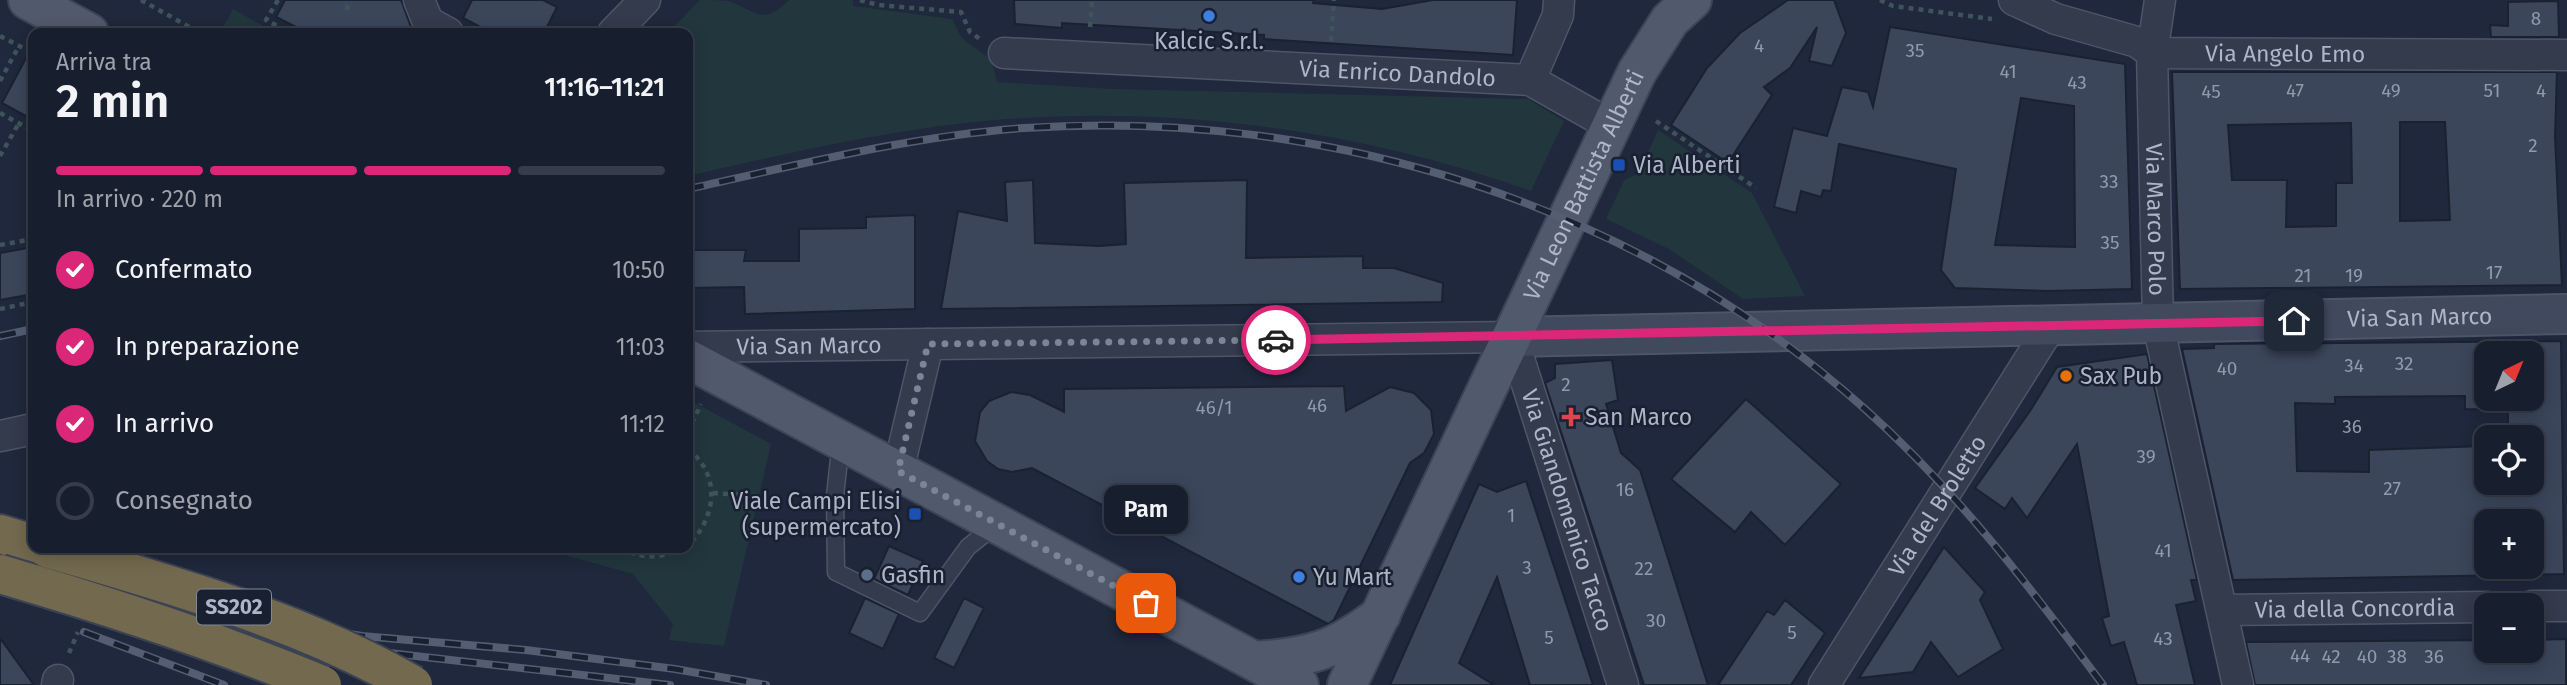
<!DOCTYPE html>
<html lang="it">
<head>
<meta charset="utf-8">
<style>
  body { margin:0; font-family:"Fira Sans",sans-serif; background:#202735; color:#f1f3f6; height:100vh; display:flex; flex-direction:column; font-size:26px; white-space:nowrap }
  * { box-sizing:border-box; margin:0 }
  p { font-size:23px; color:#9ea2aa }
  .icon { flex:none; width:38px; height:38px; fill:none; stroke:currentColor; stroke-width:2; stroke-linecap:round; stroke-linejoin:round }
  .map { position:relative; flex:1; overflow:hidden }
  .sheet { position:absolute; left:28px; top:28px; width:665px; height:525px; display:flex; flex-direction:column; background:#171e2d; border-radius:14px; box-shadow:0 4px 18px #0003,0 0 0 2px #363c49 }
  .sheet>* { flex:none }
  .needle { width:46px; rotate:43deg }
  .controls { position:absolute; left:2474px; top:341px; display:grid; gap:14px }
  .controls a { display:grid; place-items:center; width:70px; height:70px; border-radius:14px; background:#171e2d; box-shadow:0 4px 18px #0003,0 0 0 2px #363c49; font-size:35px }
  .pin { position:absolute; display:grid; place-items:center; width:60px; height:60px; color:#fff; margin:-30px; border-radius:14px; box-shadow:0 4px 10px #0006 }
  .courier { position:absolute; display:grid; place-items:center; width:70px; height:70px; margin:-35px; border:5px solid #db2777; border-radius:50%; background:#fff; color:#222; box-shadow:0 2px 9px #0007 }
  .bubble { position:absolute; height:49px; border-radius:14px; background:#171e2d; box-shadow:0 4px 18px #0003,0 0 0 2px #363c49; font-size:23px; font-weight:600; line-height:49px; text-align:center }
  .head em { font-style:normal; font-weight:600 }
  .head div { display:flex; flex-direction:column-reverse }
  .head { display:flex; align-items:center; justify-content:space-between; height:119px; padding:0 28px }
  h1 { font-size:46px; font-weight:600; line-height:52px }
  .bar { display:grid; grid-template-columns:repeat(4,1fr); gap:10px 7px; align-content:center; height:84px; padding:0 28px }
  .bar i { height:9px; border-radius:5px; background:#363c49 }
  .bar .current { background:#db2777 }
  .bar p { grid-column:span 4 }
  ol { padding:0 28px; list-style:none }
  li { display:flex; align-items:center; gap:21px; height:77px }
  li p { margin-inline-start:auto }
  li .icon { padding:7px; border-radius:50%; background:#db2777; color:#fff; stroke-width:4 }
  li:last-child { color:#9ea2aa }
  li i { width:38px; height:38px; border:4px solid #363c49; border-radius:50% }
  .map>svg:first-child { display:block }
  .green { fill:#21373d }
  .building { fill:#3b465b; stroke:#1a2232; stroke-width:2; fill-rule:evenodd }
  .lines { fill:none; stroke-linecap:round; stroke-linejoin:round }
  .lane-casing { stroke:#4e5567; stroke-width:19 }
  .street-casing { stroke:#4e5567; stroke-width:33 }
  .secondary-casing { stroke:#4e5567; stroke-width:42 }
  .primary-casing { stroke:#3c4455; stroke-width:42 }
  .highway-casing { stroke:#3b4253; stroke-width:42 }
  .path { stroke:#3f545a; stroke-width:4.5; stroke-dasharray:5 5; stroke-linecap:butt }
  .lane { stroke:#333b4c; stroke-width:16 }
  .street { stroke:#333b4c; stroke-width:30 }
  .secondary { stroke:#41495f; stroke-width:38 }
  .primary { stroke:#51596c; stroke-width:38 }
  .highway { stroke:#73694f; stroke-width:38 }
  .rail-casing { stroke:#545e73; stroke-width:8 }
  .rail { stroke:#192030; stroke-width:5; stroke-dasharray:16; stroke-linecap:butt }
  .highway-bridge-casing { stroke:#3b4253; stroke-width:42; stroke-linecap:butt }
  .highway-bridge { stroke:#73694f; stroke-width:38 }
  .done { stroke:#7c8497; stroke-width:7; stroke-dasharray:0 12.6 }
  .route { stroke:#db2777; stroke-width:9 }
  .shop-dot { fill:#3f7fe0; stroke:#192030; stroke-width:2.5 }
  .transit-dot { fill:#1a4fb4; stroke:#192030; stroke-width:2.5 }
  .food-dot { fill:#e8710a; stroke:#192030; stroke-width:2.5 }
  .health-dot { fill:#e0444e; stroke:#192030; stroke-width:2.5 }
  .service-dot { fill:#5c6f8a; stroke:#192030; stroke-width:2.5 }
  .labels { text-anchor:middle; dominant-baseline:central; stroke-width:5; stroke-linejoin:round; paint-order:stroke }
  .number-label { font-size:19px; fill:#9199ad }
  .shield { fill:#192030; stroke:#81889a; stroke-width:2 }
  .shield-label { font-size:21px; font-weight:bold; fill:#aeb5c8 }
  .poi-label { font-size:23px; fill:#aeb5c8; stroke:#192030; text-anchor:start }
  .street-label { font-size:23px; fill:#aeb5c8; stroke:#192030 }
</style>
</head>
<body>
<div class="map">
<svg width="2567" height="685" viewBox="0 0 2567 685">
  <rect width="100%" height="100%" fill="#1f283c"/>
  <path class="green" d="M700 0C709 0 720 0 729 1 758 12 763 26 789 0H853V6L952 19C956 26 960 38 968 43 990 59 991 54 997 82L1113 89 1528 99 1564 121 1531 191C1361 130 1175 105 995 120 892 129 788 153 688 176V33H668Z
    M233 9 276 33H220Z
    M1658 130 1752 193 1805 296 1743 299 1669 249 1606 219 1624 180 1639 173Z
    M688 399 771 444 724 646 669 640 673 624 633 574 543 549 688 548Z"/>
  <path class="building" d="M285 0H401L411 27 396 33H308L276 17Z
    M472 0H543L557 7 544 33H492L463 18Z
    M1014 0H1314L1313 3 1382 9 1433 0H1517L1513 55 1264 39V35L1062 23V28L1015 24Z
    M1788 0H1834L1846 33 1832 66 1809 61 1817 27 1790 68 1764 87 1772 95 1728 163 1671 125 1707 68 1740 33Z
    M2558 1 2559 37H2491L2490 25 2508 26V2Z
    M1890 27 2125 64 2132 289 2048 291 1955 288 1941 270 1956 169 1839 144 1831 191 1823 190 1821 197 1801 191 1796 213 1774 207 1793 128 1827 136 1842 87 1868 92 1873 107ZM2021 98 2074 106 2075 247 1995 245Z
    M33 45V120L2 103Z
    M2172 72H2557L2555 136 2562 285 2180 289ZM2400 122H2445L2450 220 2400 221ZM2351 123 2352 183H2336V226L2286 227 2287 180H2232L2228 125Z
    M1033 180 1035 243 1099 246 1126 244 1124 183 1247 180 1246 258 1363 256V268H1394L1443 283 1442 302 941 309 958 211 1007 221 1005 182Z
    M915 215V309L745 314 744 287 688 288V250H746L744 261H799V229L866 228V217Z
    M33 247V294L0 300V253Z
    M2561 341 2564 574 2233 580 2182 349 2214 348V344ZM2487 354H2532V399H2487ZM2465 396V409L2508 410V437L2532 438V483L2485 485 2484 446 2369 450V472L2297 471 2295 403 2335 404V397ZM2487 522H2532V567H2487Z
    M2147 354 2197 580H2191L2196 601 2176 605 2195 685H2137L2124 642 2111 646 2102 618 2109 616 2077 444 2027 518 2012 498 2005 509 1975 488 2030 411 2057 367Z
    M1612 360 1618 400 1606 404 1621 453 1640 470 1708 685H1644L1545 383 1555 378V364Z
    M1344 386 1346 411 1390 387 1414 393 1431 410 1434 434 1424 453 1410 463 1334 620 1328 624 1032 468 1012 472 998 469 987 461 975 441 980 412 989 401 1011 392 1030 395 1064 412V389Z
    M1746 399 1841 484 1785 545 1751 512 1735 532 1671 479Z
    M1526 481 1593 685H1530L1497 577 1459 663 1494 685H1390L1479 484 1497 492Z
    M889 546 923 561 908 595 874 579Z
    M1944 547 1985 592 1980 600 2003 649 1958 677 1931 642 1913 672 1859 678Z
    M865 598 899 614 883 649 849 633Z
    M964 598 984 608 954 668 934 658Z
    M1785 600 1825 633 1791 685H1718L1767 611 1774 615Z
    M0 638 34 685H0Z
    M2566 639V685H2255L2246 642 2487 640V651H2532V640Z"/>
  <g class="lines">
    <g class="lane-casing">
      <path id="lane" d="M841 441 835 496 836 572 920 613 968 547 997 524"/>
    </g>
    <g class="street-casing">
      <g id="street">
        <path d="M419 0 428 22 448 33"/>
        <path id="s1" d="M2014 0 2056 19 2137 42 2152 53 2567 55"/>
        <path id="s2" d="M2160 0 2152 53 2158 324 2238 685"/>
        <path d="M613 33 645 0"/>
        <path id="s3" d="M1004 53 1530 80 1610 125"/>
        <path d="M1530 80 1558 15 1559 0"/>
        <path id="s4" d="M688 347 1512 337 1623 685"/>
        <path d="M0 436 33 429"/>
        <path d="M898 471 928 344"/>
        <path d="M2532 606H2567"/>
        <path id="s5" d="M2224 610 2487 607"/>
        <path d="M57 685 58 680"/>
        <path id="s6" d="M1824 685 2050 327"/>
      </g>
    </g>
    <g class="secondary-casing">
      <g id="secondary">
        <path id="s7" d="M1512 337 2567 314"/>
      </g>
    </g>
    <g class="primary-casing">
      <g id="primary">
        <path d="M28 0 89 33"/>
        <path d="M688 359 1299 685"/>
        <path d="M1255 661C1313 657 1335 650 1381 615"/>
        <path id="s8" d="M1347 685 1637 72 1670 20 1692 0"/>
      </g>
    </g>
    <g class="highway-casing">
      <path id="highway" d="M0 534 33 544"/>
    </g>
    <path class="path" d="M141 0 200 33
      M278 0 266 20 291 33
      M860 0 878 5 961 12 970 32 980 39
      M1880 0 1893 6 1992 19
      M347 10 348 0
      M1090 27 1092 0
      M0 36 33 53
      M1331 41 1334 0
      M0 81 19 46
      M0 113 33 131
      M1656 121 1756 188
      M0 156 19 123
      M0 245 33 239
      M0 309 33 302
      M688 432 701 404
      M688 449C722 476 716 517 688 546
      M713 493 759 496
      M621 548C642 560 663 558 684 548
      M69 653 78 632"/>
    <use href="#lane" class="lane"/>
    <use href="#street" class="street"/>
    <use href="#secondary" class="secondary"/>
    <use href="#primary" class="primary"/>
    <use href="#highway" class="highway"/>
    <g class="rail-casing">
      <path id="rail" d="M688 189C798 165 910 136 1024 128 1327 108 1636 204 1865 409 1957 491 2030 587 2103 685
        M0 336 33 329
        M128 599 362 636 526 650 675 669 766 685
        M112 613 310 644 670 685
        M84 632 224 685"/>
    </g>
    <use href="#rail" class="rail"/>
    <g class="highway-bridge-casing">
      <path id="highway-bridge" d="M47 548C171 585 300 620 413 685
        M0 574C109 606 217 641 322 685"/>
    </g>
    <use href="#highway-bridge" class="highway-bridge"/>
  </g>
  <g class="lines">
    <path class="done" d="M1146 603 898 471 928 344 1276 340"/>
    <path class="route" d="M1276 340 2294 321"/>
  </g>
  <g class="shop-dot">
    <circle cx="1209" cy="16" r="7"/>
    <circle cx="1299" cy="577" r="7"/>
  </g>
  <g class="transit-dot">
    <rect x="1612" y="158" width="14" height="14" rx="3.5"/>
    <rect x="908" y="507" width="14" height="14" rx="3.5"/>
  </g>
  <circle class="food-dot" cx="2066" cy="376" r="7"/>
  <path class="health-dot" d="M1567.5 406.5h7v7h7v7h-7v7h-7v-7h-7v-7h7z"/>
  <circle class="service-dot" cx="867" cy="575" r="7"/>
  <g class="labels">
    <g class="number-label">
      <text x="2536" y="18">8</text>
      <text x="1759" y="45">4</text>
      <text x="1915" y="50">35</text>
      <text x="2008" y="71">41</text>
      <text x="2077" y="82">43</text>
      <text x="2295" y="90">47</text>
      <text x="2391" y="90">49</text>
      <text x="2492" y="90">51</text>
      <text x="2541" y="90">4</text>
      <text x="2211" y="91">45</text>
      <text x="2533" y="145">2</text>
      <text x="2109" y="181">33</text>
      <text x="2110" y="242">35</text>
      <text x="2494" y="272">17</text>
      <text x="2303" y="275">21</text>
      <text x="2354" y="275">19</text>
      <text x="2404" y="363">32</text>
      <text x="2354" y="365">34</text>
      <text x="2227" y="368">40</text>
      <text x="1566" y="384">2</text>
      <text x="1317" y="405">46</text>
      <text x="1214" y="407">46/1</text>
      <text x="2352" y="426">36</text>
      <text x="2146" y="456">39</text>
      <text x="2392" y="488">27</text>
      <text x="1625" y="489">16</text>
      <text x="1511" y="515">1</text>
      <text x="2163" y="550">41</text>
      <text x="1527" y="567">3</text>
      <text x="1644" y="568">22</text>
      <text x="1656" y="620">30</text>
      <text x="1792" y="632">5</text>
      <text x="1549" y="637">5</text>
      <text x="2163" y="638">43</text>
      <text x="2300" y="655">44</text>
      <text x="2331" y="656">42</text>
      <text x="2367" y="656">40</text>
      <text x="2397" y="656">38</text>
      <text x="2434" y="656">36</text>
    </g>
    <rect class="shield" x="197" y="589.5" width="74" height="35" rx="5"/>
    <g class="shield-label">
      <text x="234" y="607">SS202</text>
    </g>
    <g class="poi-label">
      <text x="1209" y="41" text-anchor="middle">Kalcic S.r.l.</text>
      <text x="1633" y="165">Via Alberti</text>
      <text x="2080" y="376">Sax Pub</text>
      <text x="1585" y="417">San Marco</text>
      <text x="901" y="501" text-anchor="end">Viale Campi Elisi<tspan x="901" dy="26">(supermercato)</tspan></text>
      <text x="881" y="575">Gasfin</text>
      <text x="1313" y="577">Yu Mart</text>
    </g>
    <g class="street-label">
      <text stroke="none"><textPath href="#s1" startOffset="282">Via Angelo Emo</textPath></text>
      <text stroke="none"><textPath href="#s3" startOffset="394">Via Enrico Dandolo</textPath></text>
      <text stroke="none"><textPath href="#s8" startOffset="553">Via Leon Battista Alberti</textPath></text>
      <text stroke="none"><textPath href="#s2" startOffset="220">Via Marco Polo</textPath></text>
      <text stroke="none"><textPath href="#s7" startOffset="908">Via San Marco</textPath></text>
      <text stroke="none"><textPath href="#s4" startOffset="121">Via San Marco</textPath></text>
      <text stroke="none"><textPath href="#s6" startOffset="212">Via del Broletto</textPath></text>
      <text stroke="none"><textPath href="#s4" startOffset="1006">Via Giandomenico Tacco</textPath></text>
      <text stroke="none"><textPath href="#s5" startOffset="131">Via della Concordia</textPath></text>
    </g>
  </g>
</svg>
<div class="controls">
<a><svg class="needle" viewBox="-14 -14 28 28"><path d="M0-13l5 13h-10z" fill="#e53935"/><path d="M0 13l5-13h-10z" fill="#9ea2aa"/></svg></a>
<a><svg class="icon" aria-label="locate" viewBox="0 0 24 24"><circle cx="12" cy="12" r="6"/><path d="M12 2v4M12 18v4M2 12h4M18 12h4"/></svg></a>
<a>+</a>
<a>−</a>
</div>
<div class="pin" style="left:1146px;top:603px;background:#ea580c"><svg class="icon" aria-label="bag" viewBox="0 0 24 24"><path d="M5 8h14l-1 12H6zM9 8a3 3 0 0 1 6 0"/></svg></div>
<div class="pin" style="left:2294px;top:321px;background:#1f2937"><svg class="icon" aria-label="home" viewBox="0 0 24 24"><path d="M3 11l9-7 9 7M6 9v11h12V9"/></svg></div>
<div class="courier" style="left:1276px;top:340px"><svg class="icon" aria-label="car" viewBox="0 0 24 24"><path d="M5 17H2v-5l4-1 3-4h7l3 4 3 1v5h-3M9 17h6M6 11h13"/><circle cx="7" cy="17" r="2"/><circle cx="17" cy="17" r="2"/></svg></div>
<div class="bubble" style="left:1104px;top:485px;width:84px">Pam</div>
<section class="sheet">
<div class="head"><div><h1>2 min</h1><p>Arriva tra</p></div><em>11:16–11:21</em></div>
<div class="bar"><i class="current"></i><i class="current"></i><i class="current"></i><i></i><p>In arrivo · 220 m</p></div>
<ol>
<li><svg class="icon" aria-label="check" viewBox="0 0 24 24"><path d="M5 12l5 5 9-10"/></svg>Confermato<p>10:50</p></li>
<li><svg class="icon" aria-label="check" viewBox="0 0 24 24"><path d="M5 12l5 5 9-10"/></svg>In preparazione<p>11:03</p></li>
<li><svg class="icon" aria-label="check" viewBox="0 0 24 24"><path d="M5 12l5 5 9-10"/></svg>In arrivo<p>11:12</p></li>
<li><i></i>Consegnato</li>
</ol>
</section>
</div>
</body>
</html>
